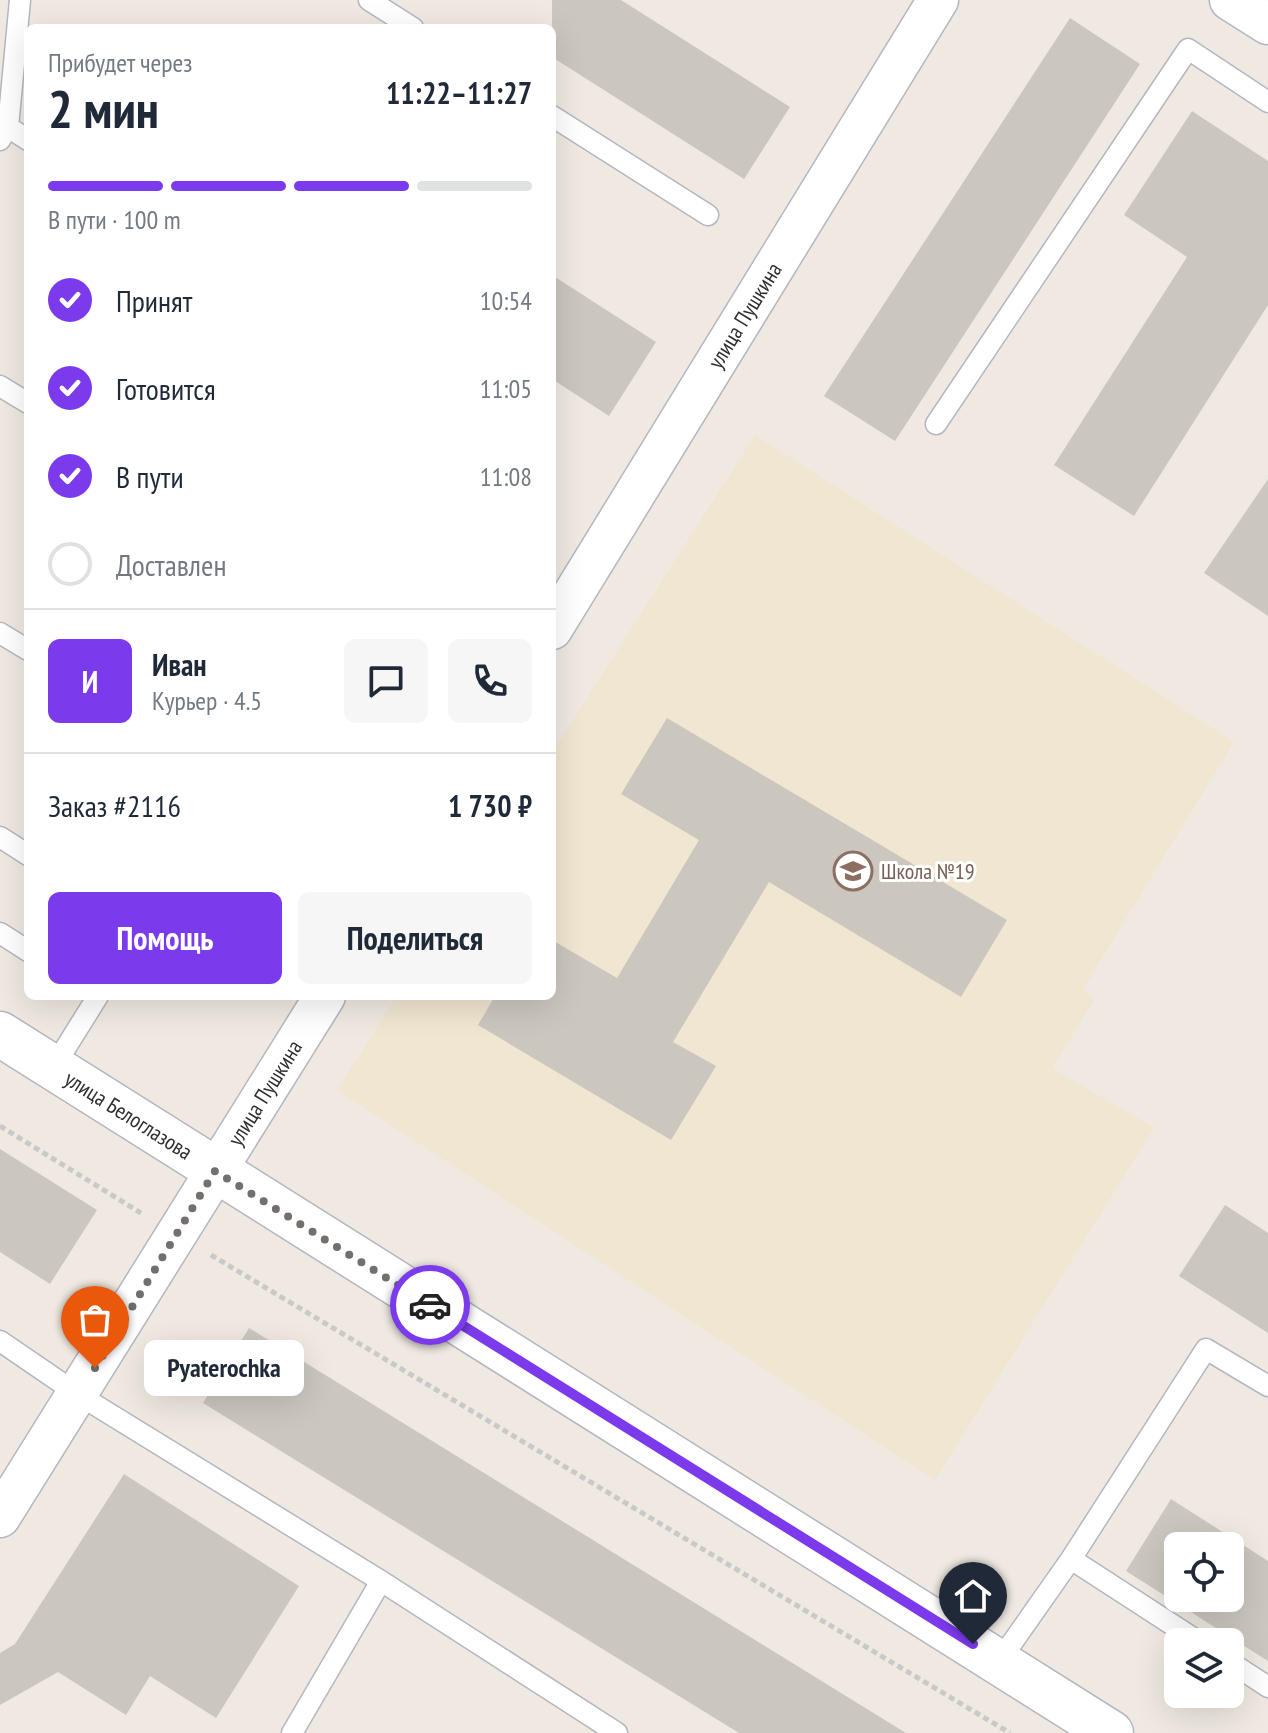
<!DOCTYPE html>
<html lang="ru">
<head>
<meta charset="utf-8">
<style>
  body { margin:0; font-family:"PT Sans Narrow",sans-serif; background:#f6f6f7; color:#1f2937; height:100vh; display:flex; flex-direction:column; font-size:30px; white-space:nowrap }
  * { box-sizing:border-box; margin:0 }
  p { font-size:26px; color:#747a83 }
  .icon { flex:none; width:44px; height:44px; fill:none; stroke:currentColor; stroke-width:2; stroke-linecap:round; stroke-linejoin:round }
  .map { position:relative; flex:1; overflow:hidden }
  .sheet { position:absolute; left:24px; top:24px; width:532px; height:976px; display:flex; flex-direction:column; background:#fff; border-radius:12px; box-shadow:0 8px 32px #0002 }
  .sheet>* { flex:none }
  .fabs { position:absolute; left:1164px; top:1532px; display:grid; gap:16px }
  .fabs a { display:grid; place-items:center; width:80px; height:80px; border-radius:12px; background:#fff; box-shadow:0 8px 32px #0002; font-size:40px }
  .pin { position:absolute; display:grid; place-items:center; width:68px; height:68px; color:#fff; margin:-82px -34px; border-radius:50% 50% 50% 0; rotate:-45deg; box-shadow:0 0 8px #0007 }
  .pin .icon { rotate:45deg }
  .courier { position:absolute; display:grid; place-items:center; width:80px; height:80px; margin:-40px; border:6px solid #7c3aed; border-radius:50%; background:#fff; color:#222; box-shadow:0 2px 10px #0007 }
  .bubble { position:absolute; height:56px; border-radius:12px; background:#fff; box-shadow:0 8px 32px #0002; font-size:26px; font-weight:700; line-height:56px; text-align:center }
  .headline em { font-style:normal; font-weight:700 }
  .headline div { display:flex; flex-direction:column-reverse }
  .headline { display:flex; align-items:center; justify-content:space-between; height:136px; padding:0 24px }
  h1 { font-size:52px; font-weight:700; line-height:60px }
  .bar { display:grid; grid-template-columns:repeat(4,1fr); gap:12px 8px; align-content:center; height:96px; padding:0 24px }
  .bar i { height:10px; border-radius:6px; background:#e0e1e3 }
  .bar .active { background:#7c3aed }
  .bar p { grid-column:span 4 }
  .line { display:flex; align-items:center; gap:20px; padding:0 24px; border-top:2px solid #e0e1e3 }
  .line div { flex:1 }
  .round { display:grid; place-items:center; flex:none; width:84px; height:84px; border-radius:12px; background:#f6f6f7 }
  ol { padding:0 24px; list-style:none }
  li { display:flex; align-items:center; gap:24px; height:88px }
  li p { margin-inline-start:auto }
  li .icon { padding:8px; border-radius:50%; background:#7c3aed; color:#fff; stroke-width:4 }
  li:last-child { color:#747a83 }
  li i { width:44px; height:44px; border:4px solid #e0e1e3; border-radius:50% }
  .primary-button { display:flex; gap:16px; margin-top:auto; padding:16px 24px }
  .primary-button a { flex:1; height:92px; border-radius:12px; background:#7c3aed; color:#fff; font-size:32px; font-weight:700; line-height:92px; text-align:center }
  .primary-button a+a { background:#f6f6f7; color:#1f2937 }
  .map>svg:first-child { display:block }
  .education { fill:#f0e6d1 }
  .building { fill:#cbc7bf; fill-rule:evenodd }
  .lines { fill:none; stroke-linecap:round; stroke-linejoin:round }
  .service-casing { stroke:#b4b7c1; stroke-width:23 }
  .minor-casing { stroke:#b4b7c1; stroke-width:43 }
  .tertiary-casing { stroke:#b4b7c1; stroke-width:47 }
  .path { stroke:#c9c9c9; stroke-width:5; stroke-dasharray:6 4; stroke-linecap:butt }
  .service { stroke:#fff; stroke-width:20 }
  .minor { stroke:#fff; stroke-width:40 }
  .tertiary { stroke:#fff; stroke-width:44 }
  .done { stroke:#726f6d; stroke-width:8; stroke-dasharray:0 14.4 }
  .route { stroke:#7c3aed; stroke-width:10 }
  .labels { text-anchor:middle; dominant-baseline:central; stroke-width:6; stroke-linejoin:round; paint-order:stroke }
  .street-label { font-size:22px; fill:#2e2e2e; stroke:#fff }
  .education-label { font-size:22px; fill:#785e54; stroke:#fff; text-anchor:start }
</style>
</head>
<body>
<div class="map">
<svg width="1268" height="1733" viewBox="0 0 1268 1733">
  <rect width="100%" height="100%" fill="#efe9e1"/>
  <path class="education" d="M755 435 1234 742 1083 989 1094 1001 1052 1068 1154 1128 935 1480 337 1090 397 996H552V753Z"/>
  <path class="building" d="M552 0H621L790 107 744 179 552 57Z
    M1070 18 1140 64 895 441 824 396Z
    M1192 111 1268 161V305L1134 516 1054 465 1187 257 1124 215Z
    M552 275 656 342 609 416 552 379Z
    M1268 479V616L1204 573Z
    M667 718 1007 920 961 997 769 882 673 1042 716 1066 671 1140 478 1025 495 996H552V940L617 978 699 840 621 794Z
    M0 1149 97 1210 50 1284 0 1252Z
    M1225 1205 1268 1233V1333L1179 1276Z
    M249 1328 906 1733H739L203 1403Z
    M124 1474 299 1586 216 1718 150 1676 126 1715 58 1672 0 1705V1653L15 1644Z
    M1171 1499 1268 1561V1661L1126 1571ZM1178 1546H1230V1598H1178Z"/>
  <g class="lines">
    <g class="service-casing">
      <path id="service" d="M369 0 413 28
        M552 116 708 215
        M8 127 28 140
        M0 140 8 127 20 0
        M0 386 28 403
        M936 424 1188 49 1268 102
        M0 633 28 650
        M0 837 28 855
        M0 933 28 951
        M53 1068 98 996
        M0 1341 79 1395 381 1581 617 1733
        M1071 1559 1199 1642
        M1000 1660 1071 1559 1206 1349 1268 1386
        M1230 1662 1268 1687
        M292 1733 381 1581"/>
    </g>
    <g class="minor-casing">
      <g id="minor">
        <path d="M1230 0 1268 24"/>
        <path id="s1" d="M552 629 938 0"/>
        <path id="s2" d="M0 1517 325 996"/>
      </g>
    </g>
    <g class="tertiary-casing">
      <g id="tertiary">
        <path id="s3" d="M0 1034 1111 1733"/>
      </g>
    </g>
    <path class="path" d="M0 1126 141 1213
      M211 1255 1010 1733"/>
    <use href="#service" class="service"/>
    <use href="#minor" class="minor"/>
    <use href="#tertiary" class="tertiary"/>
  </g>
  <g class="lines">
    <path class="done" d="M95 1368 215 1171 430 1305"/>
    <path class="route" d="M430 1305 973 1644"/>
  </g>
  <defs>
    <g id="school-ring" transform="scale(2)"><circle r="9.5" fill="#fff" stroke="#8d6e63" stroke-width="1.5"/><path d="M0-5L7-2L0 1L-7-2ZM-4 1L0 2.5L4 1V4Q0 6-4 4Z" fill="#8d6e63"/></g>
  </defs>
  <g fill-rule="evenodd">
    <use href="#school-ring" x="853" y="871"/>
  </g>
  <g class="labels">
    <g class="street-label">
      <text stroke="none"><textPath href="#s1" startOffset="368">улица Пушкина</textPath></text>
      <text stroke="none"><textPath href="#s2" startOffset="500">улица Пушкина</textPath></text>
      <text stroke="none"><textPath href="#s3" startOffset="152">улица Белоглазова</textPath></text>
    </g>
    <g class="education-label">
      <text x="881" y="871">Школа №19</text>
    </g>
  </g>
</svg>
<div class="fabs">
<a><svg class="icon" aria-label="locate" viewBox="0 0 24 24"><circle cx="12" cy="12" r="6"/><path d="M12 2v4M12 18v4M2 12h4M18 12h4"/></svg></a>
<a><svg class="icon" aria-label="layers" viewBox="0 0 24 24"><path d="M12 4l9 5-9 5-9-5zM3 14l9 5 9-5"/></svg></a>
</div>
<div class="pin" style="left:95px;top:1368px;background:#ea580c"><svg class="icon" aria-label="bag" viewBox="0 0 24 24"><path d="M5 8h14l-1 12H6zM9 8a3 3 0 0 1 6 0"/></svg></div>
<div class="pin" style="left:973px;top:1644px;background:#1f2937"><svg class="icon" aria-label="home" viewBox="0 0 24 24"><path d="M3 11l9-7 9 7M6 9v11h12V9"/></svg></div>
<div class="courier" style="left:430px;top:1305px"><svg class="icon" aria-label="car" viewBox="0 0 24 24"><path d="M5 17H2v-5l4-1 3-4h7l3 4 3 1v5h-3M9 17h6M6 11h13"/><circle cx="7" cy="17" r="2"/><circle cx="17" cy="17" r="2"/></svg></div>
<div class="bubble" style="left:144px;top:1340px;width:160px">Pyaterochka</div>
<section class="sheet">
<div class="headline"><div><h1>2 мин</h1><p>Прибудет через</p></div><em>11:22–11:27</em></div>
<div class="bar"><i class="active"></i><i class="active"></i><i class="active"></i><i></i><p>В пути · 100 m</p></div>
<ol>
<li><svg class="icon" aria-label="check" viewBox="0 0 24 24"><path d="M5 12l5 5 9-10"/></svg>Принят<p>10:54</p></li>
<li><svg class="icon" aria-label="check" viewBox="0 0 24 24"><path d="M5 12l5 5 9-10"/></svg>Готовится<p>11:05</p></li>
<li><svg class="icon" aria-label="check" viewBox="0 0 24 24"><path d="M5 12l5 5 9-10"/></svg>В пути<p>11:08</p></li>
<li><i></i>Доставлен</li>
</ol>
<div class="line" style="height:144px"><b class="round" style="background:#7c3aed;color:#fff">И</b><div><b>Иван</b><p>Курьер · 4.5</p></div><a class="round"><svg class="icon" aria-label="chat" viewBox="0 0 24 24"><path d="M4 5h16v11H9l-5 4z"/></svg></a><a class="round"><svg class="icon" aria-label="phone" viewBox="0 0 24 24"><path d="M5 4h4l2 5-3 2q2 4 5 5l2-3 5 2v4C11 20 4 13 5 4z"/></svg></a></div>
<div class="line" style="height:104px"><div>Заказ #2116</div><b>1 730 ₽</b></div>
<div class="primary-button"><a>Помощь</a><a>Поделиться</a></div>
</section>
</div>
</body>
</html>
